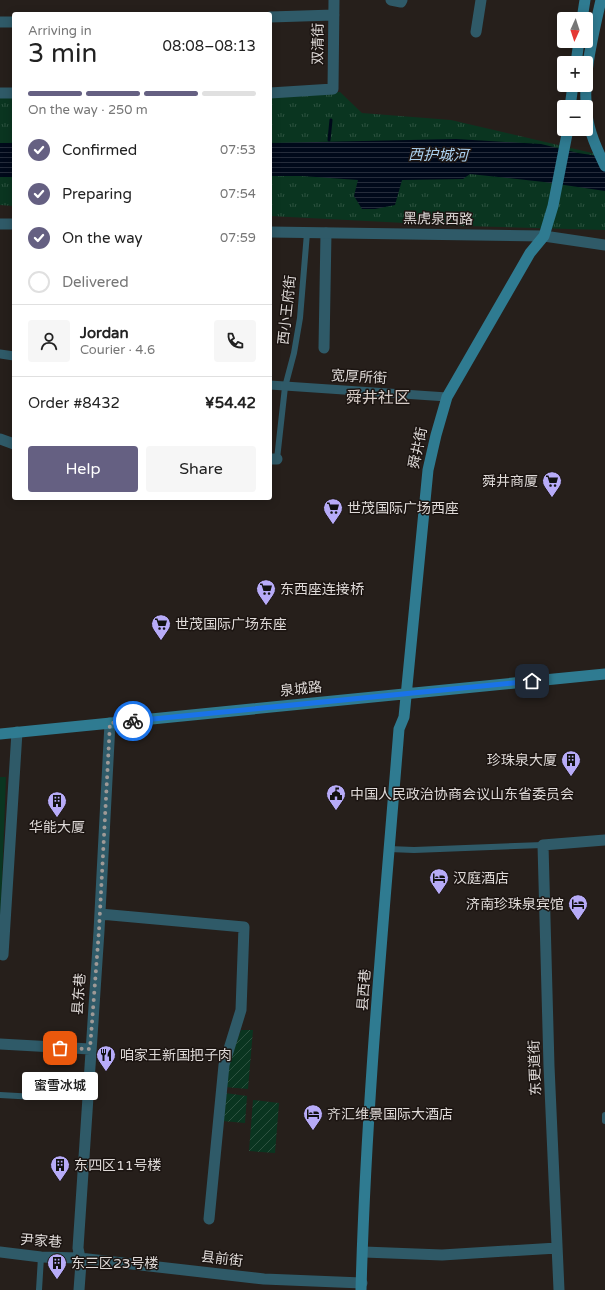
<!DOCTYPE html>
<html lang="en">
<head>
<meta charset="utf-8">
<style>
  body { margin:0; font-family:"Varela Round","Noto Sans SC",sans-serif; background:#f6f6f6; color:#222; height:100vh; display:flex; flex-direction:column; font-size:15px; white-space:nowrap }
  * { box-sizing:border-box; margin:0 }
  p { font-size:13px; color:#767676 }
  .icon { flex:none; width:22px; height:22px; fill:none; stroke:currentColor; stroke-width:2; stroke-linecap:round; stroke-linejoin:round }
  .map { position:relative; flex:1; overflow:hidden }
  .side { position:absolute; left:12px; top:12px; width:260px; height:488px; display:flex; flex-direction:column; background:#fff; border-radius:4px; box-shadow:0 2px 10px #0003 }
  .side>* { flex:none }
  .needle { width:26px; rotate:183deg }
  .fabs { position:absolute; left:557px; top:12px; display:grid; gap:8px }
  .fabs a { display:grid; place-items:center; width:36px; height:36px; border-radius:4px; background:#fff; box-shadow:0 2px 10px #0003; font-size:20px }
  .pin { position:absolute; display:grid; place-items:center; width:34px; height:34px; color:#fff; margin:-17px; border-radius:8px; box-shadow:0 2px 6px #0006 }
  .courier { position:absolute; display:grid; place-items:center; width:40px; height:40px; margin:-20px; border:3px solid #1a73e8; border-radius:50%; background:#fff; color:#222; box-shadow:0 1px 5px #0007 }
  .bubble { position:absolute; height:28px; border-radius:4px; background:#fff; box-shadow:0 2px 10px #0003; font-size:13px; font-weight:600; line-height:28px; text-align:center }
  .head em { font-style:normal; font-weight:600 }
  .head div { display:flex; flex-direction:column-reverse }
  .head { display:flex; align-items:center; justify-content:space-between; height:68px; padding:0 16px }
  h1 { font-size:26px; font-weight:600; line-height:30px }
  .bar { display:grid; grid-template-columns:repeat(4,1fr); gap:6px 4px; align-content:center; height:48px; padding:0 16px }
  .bar i { height:5px; border-radius:3px; background:#e0e0e0 }
  .bar .current { background:#656082 }
  .bar p { grid-column:span 4 }
  .line { display:flex; align-items:center; gap:10px; padding:0 16px; border-top:1px solid #e0e0e0 }
  .line div { flex:1 }
  .round { display:grid; place-items:center; flex:none; width:42px; height:42px; border-radius:4px; background:#f6f6f6 }
  ol { padding:0 16px; list-style:none }
  li { display:flex; align-items:center; gap:12px; height:44px }
  li p { margin-inline-start:auto }
  li .icon { padding:4px; border-radius:50%; background:#656082; color:#fff; stroke-width:4 }
  li:last-child { color:#767676 }
  li i { width:22px; height:22px; border:2px solid #e0e0e0; border-radius:50% }
  .cta { display:flex; gap:8px; margin-top:auto; padding:8px 16px }
  .cta a { flex:1; height:46px; border-radius:4px; background:#656082; color:#fff; font-size:16px; font-weight:600; line-height:46px; text-align:center }
  .cta a+a { background:#f6f6f6; color:#222 }
  .map>svg:first-child { display:block }
  .park { fill:url(#park-tufts) }
  .garden { fill:url(#garden-furrows) }
  .pitch { fill:#0a3520 }
  .water { fill:url(#water-rules) }
  .lines { fill:none; stroke-linecap:round; stroke-linejoin:round }
  .stream { stroke:#00091a; stroke-width:3 }
  .service { stroke:#2f5a68; stroke-width:6 }
  .pedestrian { stroke:#2f5a68; stroke-width:9 }
  .minor { stroke:#2f5a68; stroke-width:11 }
  .tertiary { stroke:#2f5a68; stroke-width:11 }
  .secondary { stroke:#2f7b91; stroke-width:11 }
  .done { stroke:#9e9996; stroke-width:4; stroke-dasharray:0 7.2 }
  .route { stroke:#1a73e8; stroke-width:5 }
  .labels { text-anchor:middle; dominant-baseline:central; stroke-width:3; stroke-linejoin:round; paint-order:stroke }
  .street-label { font-size:14px; fill:#dfdad8; stroke:#1c1512 }
  .poi-label { font-size:14px; fill:#dfdad8; stroke:#1c1512; text-anchor:start }
  .water-label { font-size:15px; font-style:italic; fill:#acd2f1; stroke:#1c1512 }
  .quarter-label { font-size:16px; fill:#d8cec9; stroke:#1c1512 }
</style>
</head>
<body>
<div class="map">
<svg width="605" height="1290" viewBox="0 0 605 1290">
  <defs>
    <pattern id="park-tufts" width="24" height="20" patternUnits="userSpaceOnUse"><rect width="24" height="20" fill="#0a3520"/><path d="M3 7l-1-3M5 7V3M7 7l1-3M15 17l-1-3M17 17v-4M19 17l1-3" fill="none" stroke="#2d5240"/></pattern>
    <pattern id="garden-furrows" width="10" height="10" patternUnits="userSpaceOnUse"><rect width="10" height="10" fill="#0a3520"/><path d="M-1 1l2-2M0 10L10 0M9 11l2-2" fill="none" stroke="#2d5240"/></pattern>
    <pattern id="water-rules" width="6" height="5" patternUnits="userSpaceOnUse"><rect width="6" height="5" fill="#00091a"/><path d="M0 2.5h6" fill="none" stroke="#252c3b"/></pattern>
  </defs>
  <rect width="100%" height="100%" fill="#261f1b"/>
  <path class="park" d="M340 92 362 113 451 120 605 156V230L463 226 270 216V97Z
    M0 96H14V206L0 205Z"/>
  <path class="garden" d="M241 1030H253L248 1089 225 1087 228 1066Z
    M225 1093 247 1096 245 1123 222 1121Z
    M253 1100 279 1103 275 1153 249 1151Z"/>
  <path class="pitch" d="M0 777H6L0 937Z"/>
  <path class="water" d="M456 139 541 144 578 153 605 157V191L544 182 470 174 463 179 402 180 395 205 375 209H362L354 196 358 180 302 176H270V143Z
    M0 143H14V177H0Z"/>
  <g class="lines">
    <path class="stream" d="M329 140 331 120"/>
    <path class="service" d="M277 459 285 387 294 353 300 318 307 233
      M389 849 414 850 543 845
      M0 1095 36 1097
      M605 1115V1121
      M39 1290 41 1257"/>
    <path class="pedestrian" d="M0 354 14 356
      M270 385 447 397"/>
    <path class="minor" d="M391 0 401 2 402 0
      M270 17 334 15
      M0 22H14
      M476 32 481 0
      M0 93H14
      M270 93 333 89 334 0
      M324 348 326 233
      M0 439 14 444
      M270 459H277
      M100 914 244 927 241 1010 224 1065 209 1219
      M3 955 17 732
      M0 1044 90 1049
      M0 1252 41 1257 79 1258 264 1279 362 1283
      M364 1252 442 1255 557 1248
      M79 1290 81 1263 78 1248 99 931 110 723
      M559 1290 549 1066 543 845 605 840"/>
    <path class="tertiary" d="M0 224H14
      M270 232 544 236 605 245"/>
    <path class="secondary" d="M601 0C593 35 582 78 587 114 589 132 597 149 605 166
      M582 19 585 0
      M576 63 579 41
      M570 107 573 85
      M0 734 605 674
      M361 1290C366 1103 384 916 399 729L404 717 428 470 436 435 447 397 530 253 544 236 553 206 568 129"/>
  </g>
  <g class="lines">
    <path class="done" d="M60 1048 90 1049 99 930 110 723 133 721"/>
    <path class="route" d="M133 721 532 681"/>
  </g>
  <defs>
    <g id="supermarket-pin" transform="scale(1)"><path d="M0 17L-7.5 6A9.5 9.5 0 1 1 7.5 6Z" fill="#b7abf8" stroke="#1c1512"/><path d="M-6-5.5h2.5l.6 2H6L4.5 2H-2.5L-4.4-4H-6ZM-1.5 3.2a1.3 1.3 0 1 0 .1 0ZM3 3.2a1.3 1.3 0 1 0 .1 0Z" fill="#111"/></g>
    <g id="building-pin" transform="scale(1)"><path d="M0 17L-7.5 6A9.5 9.5 0 1 1 7.5 6Z" fill="#b7abf8" stroke="#1c1512"/><path d="M-4-6H4V6H1V3H-1V6H-4ZM-2.5-4.3h1.7v1.8h-1.7ZM.8-4.3h1.7v1.8H.8ZM-2.5-1h1.7V.8h-1.7ZM.8-1h1.7V.8H.8Z" fill="#111"/></g>
    <g id="civic-pin" transform="scale(1)"><path d="M0 17L-7.5 6A9.5 9.5 0 1 1 7.5 6Z" fill="#b7abf8" stroke="#1c1512"/><path d="M-.6-6.5H3V-4.5H.6V-3L4-1V1h2V6H-6V1h2V-1L-.6-3ZM-1.2 2.5V6h2.4V2.5Z" fill="#111"/></g>
    <g id="hotel-pin" transform="scale(1)"><path d="M0 17L-7.5 6A9.5 9.5 0 1 1 7.5 6Z" fill="#b7abf8" stroke="#1c1512"/><path d="M-6-4.5h1.5V1H6V5H4.5V3h-9V5H-6ZM-4 0a1.8 1.8 0 1 1 3.6 0ZM.5 0V-2.5h3Q6-2.5 6 0Z" fill="#111"/></g>
    <g id="restaurant-pin" transform="scale(1)"><path d="M0 17L-7.5 6A9.5 9.5 0 1 1 7.5 6Z" fill="#b7abf8" stroke="#1c1512"/><path d="M-5-6h1v4h1v-4h1v4h1v-4h1v5L-1.5 .5V6h-2V.5L-5-1ZM5-6V6H3V1.5H1.5Q1.5-4 5-6Z" fill="#111"/></g>
  </defs>
  <g fill-rule="evenodd">
    <use href="#supermarket-pin" x="552" y="481"/>
    <use href="#supermarket-pin" x="333" y="508"/>
    <use href="#supermarket-pin" x="266" y="589"/>
    <use href="#supermarket-pin" x="161" y="624"/>
    <use href="#building-pin" x="571" y="760"/>
    <use href="#civic-pin" x="336" y="794"/>
    <use href="#building-pin" x="57" y="801"/>
    <use href="#hotel-pin" x="439" y="878"/>
    <use href="#hotel-pin" x="578" y="904"/>
    <use href="#restaurant-pin" x="106" y="1055"/>
    <use href="#hotel-pin" x="313" y="1114"/>
    <use href="#building-pin" x="60" y="1165"/>
    <use href="#building-pin" x="57" y="1263"/>
  </g>
  <g class="labels">
    <g class="street-label">
      <text transform="translate(318 44) rotate(-89)">双清街</text>
      <text transform="translate(438 219) rotate(1)">黑虎泉西路</text>
      <text transform="translate(287 310) rotate(-84)">西小王府街</text>
      <text transform="translate(359 377) rotate(3)">宽厚所街</text>
      <text transform="translate(418 448) rotate(-78)">舜井街</text>
      <text transform="translate(301 689) rotate(-6)">泉城路</text>
      <text transform="translate(364 990) rotate(-86)">县西巷</text>
      <text transform="translate(79 994) rotate(-86)">县东巷</text>
      <text transform="translate(535 1068) rotate(-92)">东更道街</text>
      <text transform="translate(41 1241) rotate(4)">尹家巷</text>
      <text transform="translate(222 1259) rotate(7)">县前街</text>
    </g>
    <g class="poi-label">
      <text x="538" y="481" text-anchor="end">舜井商厦</text>
      <text x="347" y="508">世茂国际广场西座</text>
      <text x="280" y="589">东西座连接桥</text>
      <text x="175" y="624">世茂国际广场东座</text>
      <text x="557" y="760" text-anchor="end">珍珠泉大厦</text>
      <text x="350" y="794">中国人民政治协商会议山东省委员会</text>
      <text x="57" y="827" text-anchor="middle">华能大厦</text>
      <text x="453" y="878">汉庭酒店</text>
      <text x="564" y="904" text-anchor="end">济南珍珠泉宾馆</text>
      <text x="120" y="1055">咱家王新国把子肉</text>
      <text x="327" y="1114">齐汇维景国际大酒店</text>
      <text x="74" y="1165">东四区11号楼</text>
      <text x="71" y="1263">东三区23号楼</text>
    </g>
    <g class="water-label">
      <text transform="translate(438 155) rotate(1)">西护城河</text>
    </g>
    <g class="quarter-label">
      <text x="378" y="398">舜井社区</text>
    </g>
  </g>
</svg>
<div class="fabs">
<a><svg class="needle" viewBox="-14 -14 28 28"><path d="M0-13l5 13h-10z" fill="#e53935"/><path d="M0 13l5-13h-10z" fill="#767676"/></svg></a>
<a>+</a>
<a>−</a>
</div>
<div class="pin" style="left:60px;top:1048px;background:#ea580c"><svg class="icon" aria-label="bag" viewBox="0 0 24 24"><path d="M5 8h14l-1 12H6zM9 8a3 3 0 0 1 6 0"/></svg></div>
<div class="pin" style="left:532px;top:681px;background:#1f2937"><svg class="icon" aria-label="home" viewBox="0 0 24 24"><path d="M3 11l9-7 9 7M6 9v11h12V9"/></svg></div>
<div class="courier" style="left:133px;top:721px"><svg class="icon" aria-label="bike" viewBox="0 0 24 24"><circle cx="6" cy="16" r="4"/><circle cx="18" cy="16" r="4"/><path d="M6 16l4-8h5l3 8M10 8l3 8H6M13 5h3"/></svg></div>
<div class="bubble" style="left:22px;top:1072px;width:76px">蜜雪冰城</div>
<section class="side">
<div class="head"><div><h1>3 min</h1><p>Arriving in</p></div><em>08:08–08:13</em></div>
<div class="bar"><i class="current"></i><i class="current"></i><i class="current"></i><i></i><p>On the way · 250 m</p></div>
<ol>
<li><svg class="icon" aria-label="check" viewBox="0 0 24 24"><path d="M5 12l5 5 9-10"/></svg>Confirmed<p>07:53</p></li>
<li><svg class="icon" aria-label="check" viewBox="0 0 24 24"><path d="M5 12l5 5 9-10"/></svg>Preparing<p>07:54</p></li>
<li><svg class="icon" aria-label="check" viewBox="0 0 24 24"><path d="M5 12l5 5 9-10"/></svg>On the way<p>07:59</p></li>
<li><i></i>Delivered</li>
</ol>
<div class="line" style="height:72px"><a class="round"><svg class="icon" aria-label="person" viewBox="0 0 24 24"><circle cx="12" cy="8" r="4"/><path d="M4 21q1-7 8-7t8 7"/></svg></a><div><b>Jordan</b><p>Courier · 4.6</p></div><a class="round"><svg class="icon" aria-label="phone" viewBox="0 0 24 24"><path d="M5 4h4l2 5-3 2q2 4 5 5l2-3 5 2v4C11 20 4 13 5 4z"/></svg></a></div>
<div class="line" style="height:52px"><div>Order #8432</div><b>¥54.42</b></div>
<div class="cta"><a>Help</a><a>Share</a></div>
</section>
</div>
</body>
</html>
